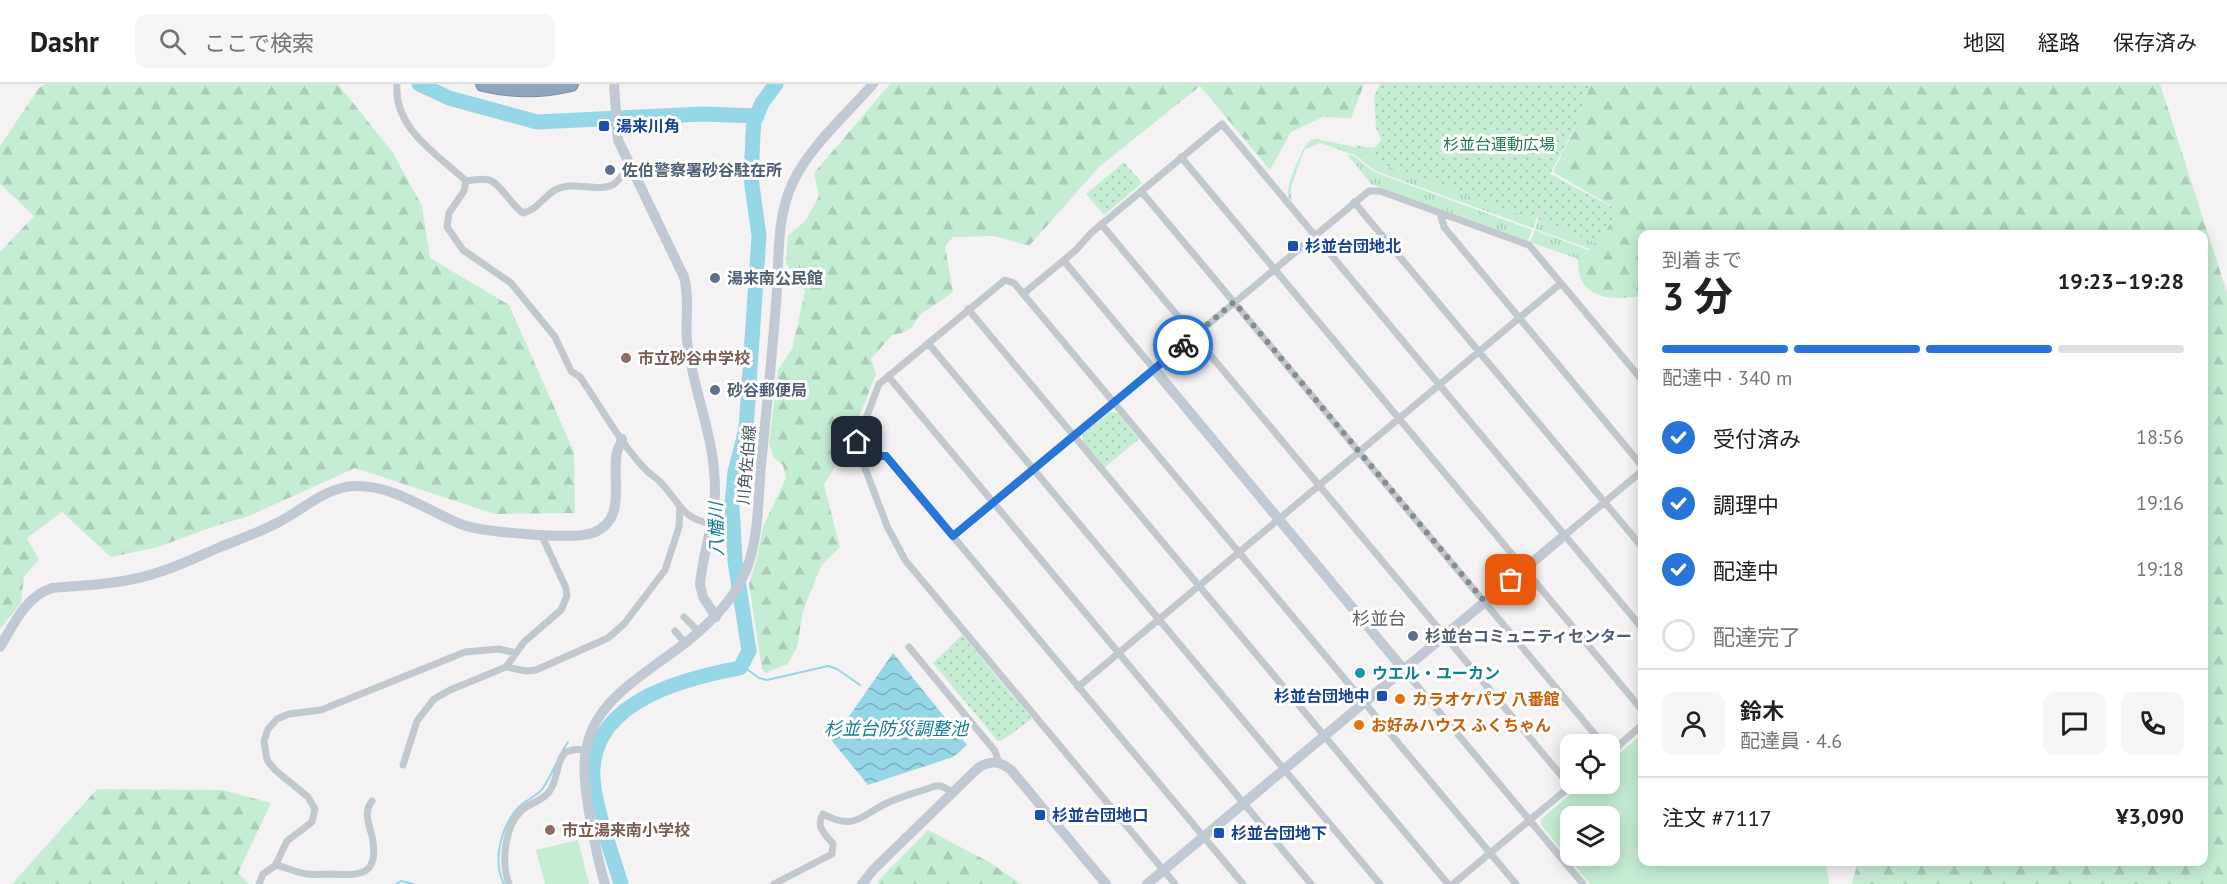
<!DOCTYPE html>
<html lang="ja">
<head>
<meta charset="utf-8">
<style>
  body { margin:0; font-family:"PT Sans","Noto Sans JP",sans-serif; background:#f6f6f6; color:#202124; height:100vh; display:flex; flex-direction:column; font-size:22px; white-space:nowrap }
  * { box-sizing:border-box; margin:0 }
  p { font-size:20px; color:#757577 }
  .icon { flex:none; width:33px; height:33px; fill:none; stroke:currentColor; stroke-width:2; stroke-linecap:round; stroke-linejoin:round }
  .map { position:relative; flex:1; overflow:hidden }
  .details { position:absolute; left:1638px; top:146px; width:570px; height:636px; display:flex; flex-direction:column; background:#fff; border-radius:12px; box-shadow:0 3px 15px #0003 }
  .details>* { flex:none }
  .tools { position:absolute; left:1560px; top:650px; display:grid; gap:12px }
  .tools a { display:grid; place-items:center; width:60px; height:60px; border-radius:12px; background:#fff; box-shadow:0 3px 15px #0003; font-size:30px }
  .pin { position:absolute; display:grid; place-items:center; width:51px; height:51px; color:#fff; margin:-26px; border-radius:12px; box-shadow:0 3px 9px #0006 }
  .courier { position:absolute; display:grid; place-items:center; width:60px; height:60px; margin:-30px; border:4px solid #2775d9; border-radius:50%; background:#fff; color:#222; box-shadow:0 2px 8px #0007 }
  .headline em { font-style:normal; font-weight:800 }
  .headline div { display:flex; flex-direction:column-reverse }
  .headline { display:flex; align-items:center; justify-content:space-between; height:102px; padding:0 24px }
  h1 { font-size:39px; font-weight:800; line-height:45px }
  .bar { display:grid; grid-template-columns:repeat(4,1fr); gap:9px 6px; align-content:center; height:72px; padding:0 24px }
  .bar i { height:8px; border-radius:4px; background:#e0e0e0 }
  .bar .active { background:#2775d9 }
  .bar p { grid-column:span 4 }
  .line { display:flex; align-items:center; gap:15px; padding:0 24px; border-top:2px solid #e0e0e0 }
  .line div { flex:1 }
  .round { display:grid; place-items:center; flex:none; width:63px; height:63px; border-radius:12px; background:#f6f6f6 }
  ol { padding:0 24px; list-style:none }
  li { display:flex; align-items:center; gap:18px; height:66px }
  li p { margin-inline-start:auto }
  li .icon { padding:6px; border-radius:50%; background:#2775d9; color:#fff; stroke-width:4 }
  li:last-child { color:#757577 }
  li i { width:33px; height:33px; border:3px solid #e0e0e0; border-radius:50% }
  header { display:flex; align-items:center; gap:36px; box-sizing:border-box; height:84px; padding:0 30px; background:#fff; border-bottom:2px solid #e0e0e0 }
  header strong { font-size:28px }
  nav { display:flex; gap:33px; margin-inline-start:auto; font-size:21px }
  .search { width:420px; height:54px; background:#f6f6f6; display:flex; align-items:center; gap:15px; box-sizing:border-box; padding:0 21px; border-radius:12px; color:#757577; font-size:22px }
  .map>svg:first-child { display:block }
  .grass { fill:url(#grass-tufts) }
  .forest { fill:url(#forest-firs) }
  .park { fill:url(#park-dots) }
  .pitch { fill:#c5edd4; fill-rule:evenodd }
  .water { fill:url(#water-waves) }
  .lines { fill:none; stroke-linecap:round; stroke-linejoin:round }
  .stream { stroke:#95d6e7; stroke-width:2 }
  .river { stroke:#95d6e7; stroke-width:15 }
  .highway-casing { stroke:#7990a8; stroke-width:16 }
  .street { stroke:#c1c9cf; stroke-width:7 }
  .secondary { stroke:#c1cad4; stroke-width:10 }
  .highway { stroke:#8ea5bd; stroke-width:14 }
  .done { stroke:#868c92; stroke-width:6; stroke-dasharray:0 10.8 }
  .route { stroke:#2775d9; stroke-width:8 }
  .transit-dot { fill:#1a4fb4; stroke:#fff; stroke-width:2 }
  .service-dot { fill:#5c6f8a; stroke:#fff; stroke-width:2 }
  .education-dot { fill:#8d6e63; stroke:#fff; stroke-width:2 }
  .culture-dot { fill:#0f9aa8; stroke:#fff; stroke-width:2 }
  .food-dot { fill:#e8710a; stroke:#fff; stroke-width:2 }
  .labels { text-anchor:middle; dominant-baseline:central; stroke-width:6; stroke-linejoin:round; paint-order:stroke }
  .transit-label { font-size:16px; font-weight:bold; fill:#164399; stroke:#fff; text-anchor:start }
  .park-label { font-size:16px; fill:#1e7d4d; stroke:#fff }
  .service-label { font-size:16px; font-weight:bold; fill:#4e5e75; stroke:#fff; text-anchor:start }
  .education-label { font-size:16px; font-weight:bold; fill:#785e54; stroke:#fff; text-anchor:start }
  .street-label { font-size:16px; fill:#4b555e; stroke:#fff }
  .culture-label { font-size:16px; font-weight:bold; fill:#0d838f; stroke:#fff; text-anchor:start }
  .food-label { font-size:16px; font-weight:bold; fill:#c56008; stroke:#fff; text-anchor:start }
  .water-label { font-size:18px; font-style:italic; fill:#167c97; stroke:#fff }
  .neighbourhood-label { font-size:18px; fill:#5f6266; stroke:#fff }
</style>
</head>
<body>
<header>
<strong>Dashr</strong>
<div class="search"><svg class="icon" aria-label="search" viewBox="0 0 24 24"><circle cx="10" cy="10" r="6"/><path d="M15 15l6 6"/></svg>ここで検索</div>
<nav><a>地図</a><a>経路</a><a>保存済み</a></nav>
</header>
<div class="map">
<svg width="2227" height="800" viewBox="0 0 2227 800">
  <defs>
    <pattern id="grass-tufts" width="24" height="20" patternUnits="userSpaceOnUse" patternTransform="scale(1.5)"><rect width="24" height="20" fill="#c5edd4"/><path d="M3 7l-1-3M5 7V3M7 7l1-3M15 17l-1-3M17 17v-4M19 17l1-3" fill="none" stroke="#abcdb8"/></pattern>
    <pattern id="forest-firs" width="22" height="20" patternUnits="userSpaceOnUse" patternTransform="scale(1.5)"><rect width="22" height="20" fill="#c5edd4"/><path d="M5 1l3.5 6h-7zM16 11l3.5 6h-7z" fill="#abcdb8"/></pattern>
    <pattern id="park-dots" width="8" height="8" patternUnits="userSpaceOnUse" patternTransform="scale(1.5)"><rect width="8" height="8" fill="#c5edd4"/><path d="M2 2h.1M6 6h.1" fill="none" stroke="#abcdb8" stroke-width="1.8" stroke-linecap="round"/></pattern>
    <pattern id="water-waves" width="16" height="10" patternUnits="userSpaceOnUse" patternTransform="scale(1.5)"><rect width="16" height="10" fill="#95d6e7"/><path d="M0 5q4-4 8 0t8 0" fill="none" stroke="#7cb0be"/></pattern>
  </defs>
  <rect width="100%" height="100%" fill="#f4f2f2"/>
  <path class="grass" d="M1317 55 1359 64 1379 79 1536 136 1533 144 1375 87 1355 71 1320 59 1304 66 1291 103 1292 119C1290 116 1288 113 1288 110 1287 99 1303 61 1311 56Z
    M1347 70 1354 72 1374 88 1532 146 1528 157 1371 100Z
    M1538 137 1597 159 1590 165 1535 145Z
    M1535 146 1588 166 1578 175 1530 158Z"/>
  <path class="forest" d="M45 0H338L393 69 422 122 430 174 509 221 574 368 575 429 495 430 355 384 249 432 215 442 158 463 111 473 62 428 27 454 39 476 24 492 21 519 0 545V168L34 132 0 100V62L39 4Z
    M890 0H1364L1351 34 1323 33 1291 48 1270 86 1200 2 1099 83 1029 162 995 152 953 153 945 162 953 208C944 215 934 221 925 227 910 236 921 246 892 251L871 275 876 290 848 361 824 401 840 463 821 482 803 527 797 563 788 580 766 589 762 585 749 500 757 474 763 443 786 394 783 381 774 374 769 360 778 286 792 265 805 207 786 179 788 152 806 136 819 112 814 89Z
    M1590 0H2160L2227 209V800H1852L1858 777H2204V150H1642V212C1611 216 1577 217 1578 175L1600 156 1618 126 1553 88 1580 34Z
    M97 705 222 706 271 719 238 789 249 800H12Z
    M928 746 989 778 1021 800H878V797Z"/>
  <path class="park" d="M1380 0H1590L1580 34 1550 90 1618 126 1600 156 1597 159 1538 137 1539 134 1537 133 1536 136 1379 79 1359 64 1353 61 1373 64 1380 58 1381 54 1376 44 1374 12Z
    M1124 78 1142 99 1104 131 1086 110Z
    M1110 328 1118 329 1139 355 1104 384 1083 358V350Z
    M962 551 1032 635 1001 657H998L933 579Z"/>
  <path class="pitch" d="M1642 650V777H1826L1829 800H1590L1541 741V735L1584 699H1610V678ZM1570 732H1610V771H1570Z
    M578 756 589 800H545L536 766Z"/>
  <path class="water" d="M893 569 967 661 953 673 868 701 832 657Z"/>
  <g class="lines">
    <path class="stream" d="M741 581 759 594 767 596 828 582 837 585 860 601
      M396 800 401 797 413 800
      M504 800C492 777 501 744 517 725 524 716 537 713 543 704 553 689 558 673 568 658"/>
    <path class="river" d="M419 0 449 14 537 38 703 30 757 32
      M621 800C612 769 591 715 593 685 596 616 686 594 740 584L749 567 735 477 732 422 735 388 746 345 759 152 751 94 753 51 754 38 762 19 776 0"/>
    <g class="highway-casing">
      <path id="highway" d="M483 0C512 7 542 7 571 0"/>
    </g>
    <path class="street" d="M397 0C393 44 437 70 466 97L464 107 449 129 447 143 463 166 511 199 555 253 571 287 580 293C602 324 621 361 648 388 653 392 658 395 662 400 681 420 680 433 711 440
      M1181 73 1642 626
      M466 97C472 96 483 94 489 96 500 99 512 122 523 129 538 126 544 111 557 105 575 97 600 109 614 100 620 96 623 88 630 84
      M1141 107 1603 660
      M1354 118 1642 463
      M1440 129 1444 143 1642 382
      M1101 140 1570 702
      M1064 177 1154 285
      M1023 210 1076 166 1091 149 1222 40 1642 544
      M968 225 1448 800
      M928 259 1380 800
      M888 292 1311 800
      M863 379 881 372H886L1243 800
      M1565 451 1642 387
      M953 452 1369 107H1380L1529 161 1642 296
      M684 533 699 548
      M675 547 685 559
      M909 563 995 667 999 679
      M506 583 526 587 536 586 608 554 624 540 665 486 679 443 680 423
      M1404 586 1583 800
      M1078 603 1561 199
      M1610 669 1642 641
      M403 681 417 637 434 615 450 606 506 583 524 558 561 526 567 512 566 504 541 450
      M275 782 287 757 312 738 315 725 308 713 275 686 267 676 264 657 268 645 277 635 289 630 321 626 465 568 499 565 516 569
      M259 800 263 790 276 781C286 783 296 789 307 790 315 791 322 790 330 790 362 792 380 791 372 752 369 740 363 728 372 717
      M509 800C501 779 504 743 522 726 530 719 542 717 549 708 563 689 551 661 585 666
      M774 800 832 770 833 760C825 750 815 742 823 730 855 747 860 732 887 719 902 712 919 708 935 702H941L953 708
      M1175 800 905 476 887 442 857 363V358L879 300 1005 196 1014 199 1516 800
      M1453 800 1573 700"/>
    <path class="secondary" d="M614 0 618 56 684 193C690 215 685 235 687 257 693 307 715 353 715 405 715 437 703 468 700 500L703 513 716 533
      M1154 285 1404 586
      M0 563C14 540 25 513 52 504 87 501 126 500 159 488 179 482 199 472 218 464 237 456 258 449 277 439 301 427 325 404 353 402 393 400 427 427 463 441 483 448 574 456 593 449 628 435 611 396 617 368 618 364 621 360 622 355
      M605 800C598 778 594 756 590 734 583 695 578 659 604 626 623 601 662 577 688 557 713 536 735 515 747 484 759 452 758 415 761 381 767 322 773 264 777 205 779 169 777 132 793 98 811 61 846 31 873 0
      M862 800 874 785 978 684C990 676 1000 677 1011 686L1106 800
      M1147 800 1565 451"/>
    <use href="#highway" class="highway"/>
  </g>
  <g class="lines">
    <path class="done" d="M1183 261 1234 218 1485 518 1511 496"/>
    <path class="route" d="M857 358 863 379 881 372H886L953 452 1183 261"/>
  </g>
  <g class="transit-dot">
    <rect x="598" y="36" width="12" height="12" rx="3"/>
    <rect x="1287" y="156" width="12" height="12" rx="3"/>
    <rect x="1376" y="606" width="12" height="12" rx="3"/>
    <rect x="1034" y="725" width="12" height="12" rx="3"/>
    <rect x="1213" y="743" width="12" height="12" rx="3"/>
  </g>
  <g class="service-dot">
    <circle cx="610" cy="86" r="6"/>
    <circle cx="715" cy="194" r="6"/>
    <circle cx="715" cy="306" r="6"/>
    <circle cx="1413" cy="552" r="6"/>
  </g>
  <g class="education-dot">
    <circle cx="626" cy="274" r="6"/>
    <circle cx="550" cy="746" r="6"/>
  </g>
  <circle class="culture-dot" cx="1360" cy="589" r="6"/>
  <g class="food-dot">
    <circle cx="1400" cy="615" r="6"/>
    <circle cx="1359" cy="641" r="6"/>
  </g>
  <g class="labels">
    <g class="transit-label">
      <text x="616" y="42">湯来川角</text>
      <text x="1305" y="162">杉並台団地北</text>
      <text x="1370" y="612" text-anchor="end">杉並台団地中</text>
      <text x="1052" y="731">杉並台団地口</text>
      <text x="1231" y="749">杉並台団地下</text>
    </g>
    <g class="park-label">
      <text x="1499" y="60">杉並台運動広場</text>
    </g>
    <g class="service-label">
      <text x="622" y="86">佐伯警察署砂谷駐在所</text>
      <text x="727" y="194">湯来南公民館</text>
      <text x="727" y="306">砂谷郵便局</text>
      <text x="1425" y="552">杉並台コミュニティセンター</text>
    </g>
    <g class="education-label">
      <text x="638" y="274">市立砂谷中学校</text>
      <text x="562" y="746">市立湯来南小学校</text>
    </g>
    <g class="street-label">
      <text transform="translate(746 381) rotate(-85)">川角佐伯線</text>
    </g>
    <g class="culture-label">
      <text x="1372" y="589">ウエル・ユーカン</text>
    </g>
    <g class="food-label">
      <text x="1412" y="615">カラオケパブ 八番館</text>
      <text x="1371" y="641">お好みハウス ふくちゃん</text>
    </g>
    <g class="water-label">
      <text transform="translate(716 445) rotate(-91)">八幡川</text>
      <text x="896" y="644">杉並台防災調整池</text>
    </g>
    <g class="neighbourhood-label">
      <text x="1379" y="534">杉並台</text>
    </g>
  </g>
</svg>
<div class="tools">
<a><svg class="icon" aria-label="locate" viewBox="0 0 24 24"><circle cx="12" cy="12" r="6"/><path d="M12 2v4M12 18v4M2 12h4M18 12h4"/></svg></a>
<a><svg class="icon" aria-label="layers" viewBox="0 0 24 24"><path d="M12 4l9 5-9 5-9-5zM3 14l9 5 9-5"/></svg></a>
</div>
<div class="pin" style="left:1511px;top:496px;background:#ea580c"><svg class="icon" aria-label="bag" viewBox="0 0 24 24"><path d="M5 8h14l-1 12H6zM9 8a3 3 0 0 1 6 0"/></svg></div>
<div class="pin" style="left:857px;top:358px;background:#1f2937"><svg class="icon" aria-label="home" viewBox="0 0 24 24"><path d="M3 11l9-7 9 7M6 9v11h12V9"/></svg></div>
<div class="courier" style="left:1183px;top:261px"><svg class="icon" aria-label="bike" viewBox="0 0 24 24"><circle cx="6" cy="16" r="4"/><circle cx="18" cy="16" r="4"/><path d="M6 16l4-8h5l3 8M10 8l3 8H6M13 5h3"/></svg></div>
<section class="details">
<div class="headline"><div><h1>3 分</h1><p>到着まで</p></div><em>19:23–19:28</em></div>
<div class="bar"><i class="active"></i><i class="active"></i><i class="active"></i><i></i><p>配達中 · 340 m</p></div>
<ol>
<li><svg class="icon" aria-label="check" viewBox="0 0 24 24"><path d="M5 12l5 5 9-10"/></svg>受付済み<p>18:56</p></li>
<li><svg class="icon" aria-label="check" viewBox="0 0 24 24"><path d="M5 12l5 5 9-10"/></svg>調理中<p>19:16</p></li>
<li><svg class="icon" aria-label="check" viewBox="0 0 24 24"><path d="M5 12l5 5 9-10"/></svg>配達中<p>19:18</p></li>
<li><i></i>配達完了</li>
</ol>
<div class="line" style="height:108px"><a class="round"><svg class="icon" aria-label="person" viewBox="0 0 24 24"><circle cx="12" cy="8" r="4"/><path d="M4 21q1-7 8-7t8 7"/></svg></a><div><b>鈴木</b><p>配達員 · 4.6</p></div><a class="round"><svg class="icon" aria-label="chat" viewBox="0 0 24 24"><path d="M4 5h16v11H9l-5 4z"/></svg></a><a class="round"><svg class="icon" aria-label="phone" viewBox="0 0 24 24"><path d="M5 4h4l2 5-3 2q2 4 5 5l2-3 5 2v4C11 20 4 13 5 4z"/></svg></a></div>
<div class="line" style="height:78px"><div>注文 #7117</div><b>¥3,090</b></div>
</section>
</div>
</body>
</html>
